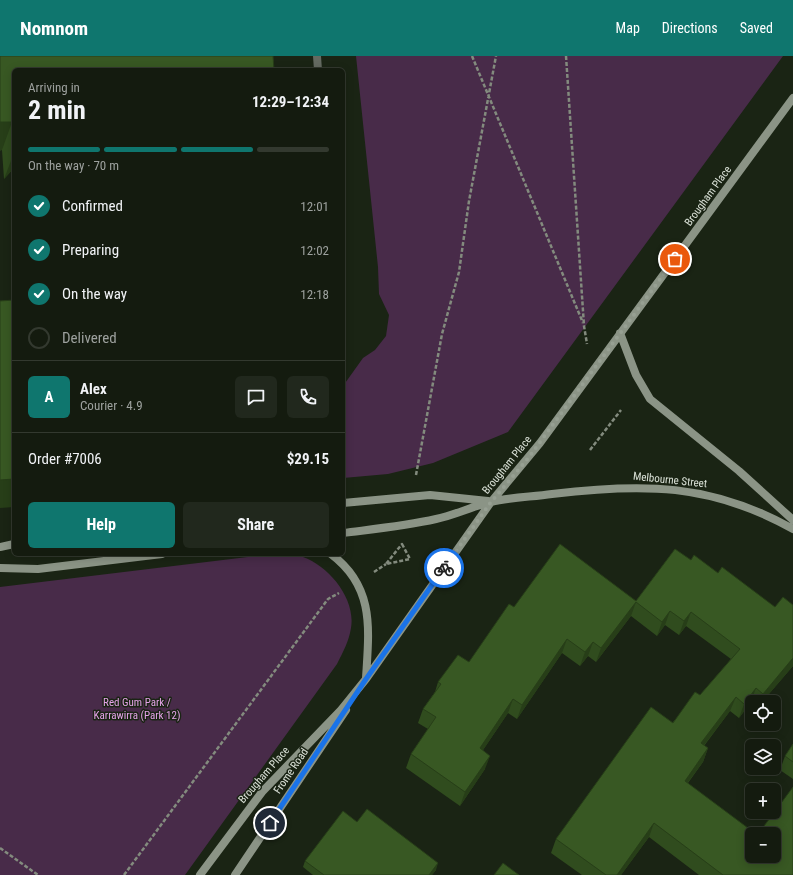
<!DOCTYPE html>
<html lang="en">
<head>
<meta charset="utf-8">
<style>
  body { margin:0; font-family:"Roboto Condensed",sans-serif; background:#21281d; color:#f1f3f6; height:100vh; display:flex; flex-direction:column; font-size:15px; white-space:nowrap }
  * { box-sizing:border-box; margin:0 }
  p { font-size:13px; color:#9da19e }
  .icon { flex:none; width:22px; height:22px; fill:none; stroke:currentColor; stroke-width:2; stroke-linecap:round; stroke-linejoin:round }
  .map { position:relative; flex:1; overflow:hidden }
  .details { position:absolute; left:12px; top:12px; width:333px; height:488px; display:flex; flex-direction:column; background:#141b0f; border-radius:6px; box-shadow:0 2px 10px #0003,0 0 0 1px #33392f }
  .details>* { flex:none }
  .tools { position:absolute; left:745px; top:639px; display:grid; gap:8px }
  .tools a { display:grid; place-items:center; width:36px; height:36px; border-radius:6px; background:#141b0f; box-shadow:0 2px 10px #0003,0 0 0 1px #33392f; font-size:20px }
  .pin { position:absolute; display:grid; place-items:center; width:34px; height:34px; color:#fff; margin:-17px; border:2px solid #fff; border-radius:50%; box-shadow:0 1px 4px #0007 }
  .courier { position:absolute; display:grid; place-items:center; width:40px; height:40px; margin:-20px; border:3px solid #1a73e8; border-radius:50%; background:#fff; color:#222; box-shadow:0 1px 5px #0007 }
  .overview em { font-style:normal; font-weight:700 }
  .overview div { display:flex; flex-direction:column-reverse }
  .overview { display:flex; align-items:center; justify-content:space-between; height:68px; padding:0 16px }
  h1 { font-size:26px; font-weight:700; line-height:30px }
  .bar { display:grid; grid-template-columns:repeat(4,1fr); gap:6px 4px; align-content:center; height:48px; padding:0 16px }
  .bar i { height:5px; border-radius:3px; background:#33392f }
  .bar .on { background:#0f766e }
  .bar p { grid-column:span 4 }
  .line { display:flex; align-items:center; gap:10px; padding:0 16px; border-top:1px solid #33392f }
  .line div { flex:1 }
  .round { display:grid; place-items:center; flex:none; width:42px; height:42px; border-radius:6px; background:#21281d }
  ol { padding:0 16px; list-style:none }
  li { display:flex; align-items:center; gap:12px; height:44px }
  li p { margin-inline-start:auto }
  li .icon { padding:4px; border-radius:50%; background:#0f766e; color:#fff; stroke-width:4 }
  li:last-child { color:#9da19e }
  li i { width:22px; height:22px; border:2px solid #33392f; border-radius:50% }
  .cta { display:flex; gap:8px; margin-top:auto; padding:8px 16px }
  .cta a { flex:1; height:46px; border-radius:6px; background:#0f766e; color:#fff; font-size:16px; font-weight:700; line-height:46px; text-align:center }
  .cta a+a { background:#21281d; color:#f1f3f6 }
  header { display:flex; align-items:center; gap:24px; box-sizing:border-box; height:56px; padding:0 20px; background:#0f766e; color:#fff }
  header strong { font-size:19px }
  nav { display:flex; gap:22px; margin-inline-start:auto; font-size:14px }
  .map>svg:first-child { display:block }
  .park { fill:#482b49 }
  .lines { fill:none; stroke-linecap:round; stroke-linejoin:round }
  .path { stroke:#838b7e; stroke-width:2.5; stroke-dasharray:4 2; stroke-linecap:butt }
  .street { stroke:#646a61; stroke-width:8 }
  .secondary { stroke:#8b9486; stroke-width:8 }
  .wall { fill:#304c1e }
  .shaded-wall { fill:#273e18 }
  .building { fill:#385823; stroke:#273e18 }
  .done { stroke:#97a093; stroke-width:4; stroke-dasharray:0 7.2 }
  .route { stroke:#1a73e8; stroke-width:5 }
  .labels { text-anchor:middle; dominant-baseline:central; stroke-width:3; stroke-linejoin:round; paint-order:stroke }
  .street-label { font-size:11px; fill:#dbe2d8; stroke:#1a2414 }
  .park-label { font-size:11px; fill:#e5a3e8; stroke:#1a2414 }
</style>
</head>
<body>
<header>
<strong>Nomnom</strong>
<nav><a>Map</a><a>Directions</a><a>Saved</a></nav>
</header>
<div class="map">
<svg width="793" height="819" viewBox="0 0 793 819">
  <rect width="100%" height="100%" fill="#1a2414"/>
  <path class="park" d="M356 0H783L508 376 433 407 388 418 343 422V330L363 302 375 294 386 280 389 259 379 238 378 211Z
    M273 498C283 498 293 497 303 501 329 510 356 543 351 572 349 585 343 596 337 608L185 819H0V531Z"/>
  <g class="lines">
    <path class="path" d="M472 0 583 267
      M566 0 584 270 587 288
      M590 394 621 354
      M416 419 442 278 459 216 469 145 496 0
      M402 488 410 503 386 508Z
      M374 516 386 508
      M0 792 38 819
      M124 819 328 543 339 537"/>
    <path class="street" d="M317 0 318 14"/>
    <path class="secondary" d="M620 277 636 319 650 343 739 415 793 464
      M343 447 430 439 488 445
      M343 477C374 473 405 470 436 463 455 459 473 450 491 446 511 441 532 441 552 438 642 427 711 427 793 473
      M0 491 14 488
      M331 498C375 531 369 573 366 622
      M0 512 38 513 162 498
      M200 819 262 736 341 654 366 623 491 446 540 387 793 42
      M235 819 346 654"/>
  </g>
  <path class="wall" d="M0 0 14 14V112L4 123 2 94Z
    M675 493 793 610 762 646H751L739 662 730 655 704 690 708 692 703 706 688 727 793 819H699L649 781 621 819H582L551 797 556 783 700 639 731 603 686 570 679 579 665 569 657 580 631 560 596 606 588 600 580 610 562 597 517 663 508 657 483 694 485 713 460 750 406 712 411 698 428 673 418 667 423 653 435 636 438 626 469 606 514 551 636 545Z
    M793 688V723L780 714 785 700Z
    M357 766 436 814 432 819H313L303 811 305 805Z"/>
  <path class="shaded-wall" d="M0 66H12L2 94 0 95Z
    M14 97V112L4 123Z
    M14 423V451L0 452V424Z
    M636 546 631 560 596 606 601 592Z
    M670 555 665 569 657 580 662 566Z
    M691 556 686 570 679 579 684 565Z
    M567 583 562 597 517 663 522 649Z
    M593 586 588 600 580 610 585 596Z
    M793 602V610L762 646H760L763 638Z
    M756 632 751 646 739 662 744 648Z
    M736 641 730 655 695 701 701 687Z
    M513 643 508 657 475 706 480 692Z
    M708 692 703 706 679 738 685 725Z
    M490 700 485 713 460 750 465 736Z
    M654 767 649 781 621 819H617Z
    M438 807 436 814 432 819H429Z"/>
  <path class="building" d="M0 0H273L274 14H14V85L12 66H0Z
    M14 244V423L0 424V245Z
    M560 488 636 545 675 493 691 504 694 499 718 517 722 511 775 551 783 541 793 549V602L763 638 756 632 744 648 736 641 701 687 708 692 685 725 756 778H752V800H774V778H758L793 731V819H723L654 767 617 819H606L556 783 651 651 673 667 695 636 700 639 740 593 691 556 684 565 670 555 662 566 636 546 601 592 593 586 585 596 567 583 522 649 513 643 480 692 490 700 465 736 411 698 436 661 423 653 441 628 438 626 458 599 469 606 509 548 514 551Z
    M793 688V706L785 700Z
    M367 753 438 807 429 819H324L305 805 343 755 357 766Z
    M503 807 519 819H494Z"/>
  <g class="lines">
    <path class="done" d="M444 512 491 446 529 401 675 203"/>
    <path class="route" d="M270 767 366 623 444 512"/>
  </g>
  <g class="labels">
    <g class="street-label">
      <text transform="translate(708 140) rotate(-54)">Brougham Place</text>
      <text transform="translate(507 409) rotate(-51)">Brougham Place</text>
      <text transform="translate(670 424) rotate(6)">Melbourne Street</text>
      <text transform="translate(291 715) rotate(-56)">Frome Road</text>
      <text transform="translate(264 719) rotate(-49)">Brougham Place</text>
    </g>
    <g class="park-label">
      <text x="137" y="646">Red Gum Park /<tspan x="137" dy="13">Karrawirra (Park 12)</tspan></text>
    </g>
  </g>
</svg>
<div class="tools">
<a><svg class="icon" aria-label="locate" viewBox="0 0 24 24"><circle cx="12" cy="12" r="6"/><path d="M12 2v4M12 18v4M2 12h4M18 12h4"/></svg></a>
<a><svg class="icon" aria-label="layers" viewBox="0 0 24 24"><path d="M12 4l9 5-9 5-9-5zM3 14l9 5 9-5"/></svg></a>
<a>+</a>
<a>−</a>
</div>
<div class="pin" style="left:675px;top:203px;background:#ea580c"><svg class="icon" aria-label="bag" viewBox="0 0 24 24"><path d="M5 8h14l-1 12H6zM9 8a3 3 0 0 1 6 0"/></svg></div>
<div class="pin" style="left:270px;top:767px;background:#1f2937"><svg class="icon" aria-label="home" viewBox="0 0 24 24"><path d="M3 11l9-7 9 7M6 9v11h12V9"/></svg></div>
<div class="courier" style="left:444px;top:512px"><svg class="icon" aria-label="bike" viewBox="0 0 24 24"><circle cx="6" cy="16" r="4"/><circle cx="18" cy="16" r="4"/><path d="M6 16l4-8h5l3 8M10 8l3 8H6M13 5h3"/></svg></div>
<section class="details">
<div class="overview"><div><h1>2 min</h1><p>Arriving in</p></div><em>12:29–12:34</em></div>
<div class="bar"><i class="on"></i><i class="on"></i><i class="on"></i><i></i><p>On the way · 70 m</p></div>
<ol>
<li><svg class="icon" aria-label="check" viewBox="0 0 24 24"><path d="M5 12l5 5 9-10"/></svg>Confirmed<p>12:01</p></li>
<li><svg class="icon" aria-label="check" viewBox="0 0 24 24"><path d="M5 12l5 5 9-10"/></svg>Preparing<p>12:02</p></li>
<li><svg class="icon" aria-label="check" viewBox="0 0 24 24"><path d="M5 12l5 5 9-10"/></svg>On the way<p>12:18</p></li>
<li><i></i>Delivered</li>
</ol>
<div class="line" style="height:72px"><b class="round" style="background:#0f766e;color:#fff">A</b><div><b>Alex</b><p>Courier · 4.9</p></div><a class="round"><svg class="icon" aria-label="chat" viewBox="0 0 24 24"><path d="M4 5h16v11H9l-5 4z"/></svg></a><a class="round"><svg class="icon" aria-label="phone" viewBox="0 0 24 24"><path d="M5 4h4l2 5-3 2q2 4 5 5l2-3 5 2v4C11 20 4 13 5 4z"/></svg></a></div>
<div class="line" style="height:52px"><div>Order #7006</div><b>$29.15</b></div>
<div class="cta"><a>Help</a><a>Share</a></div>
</section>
</div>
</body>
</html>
